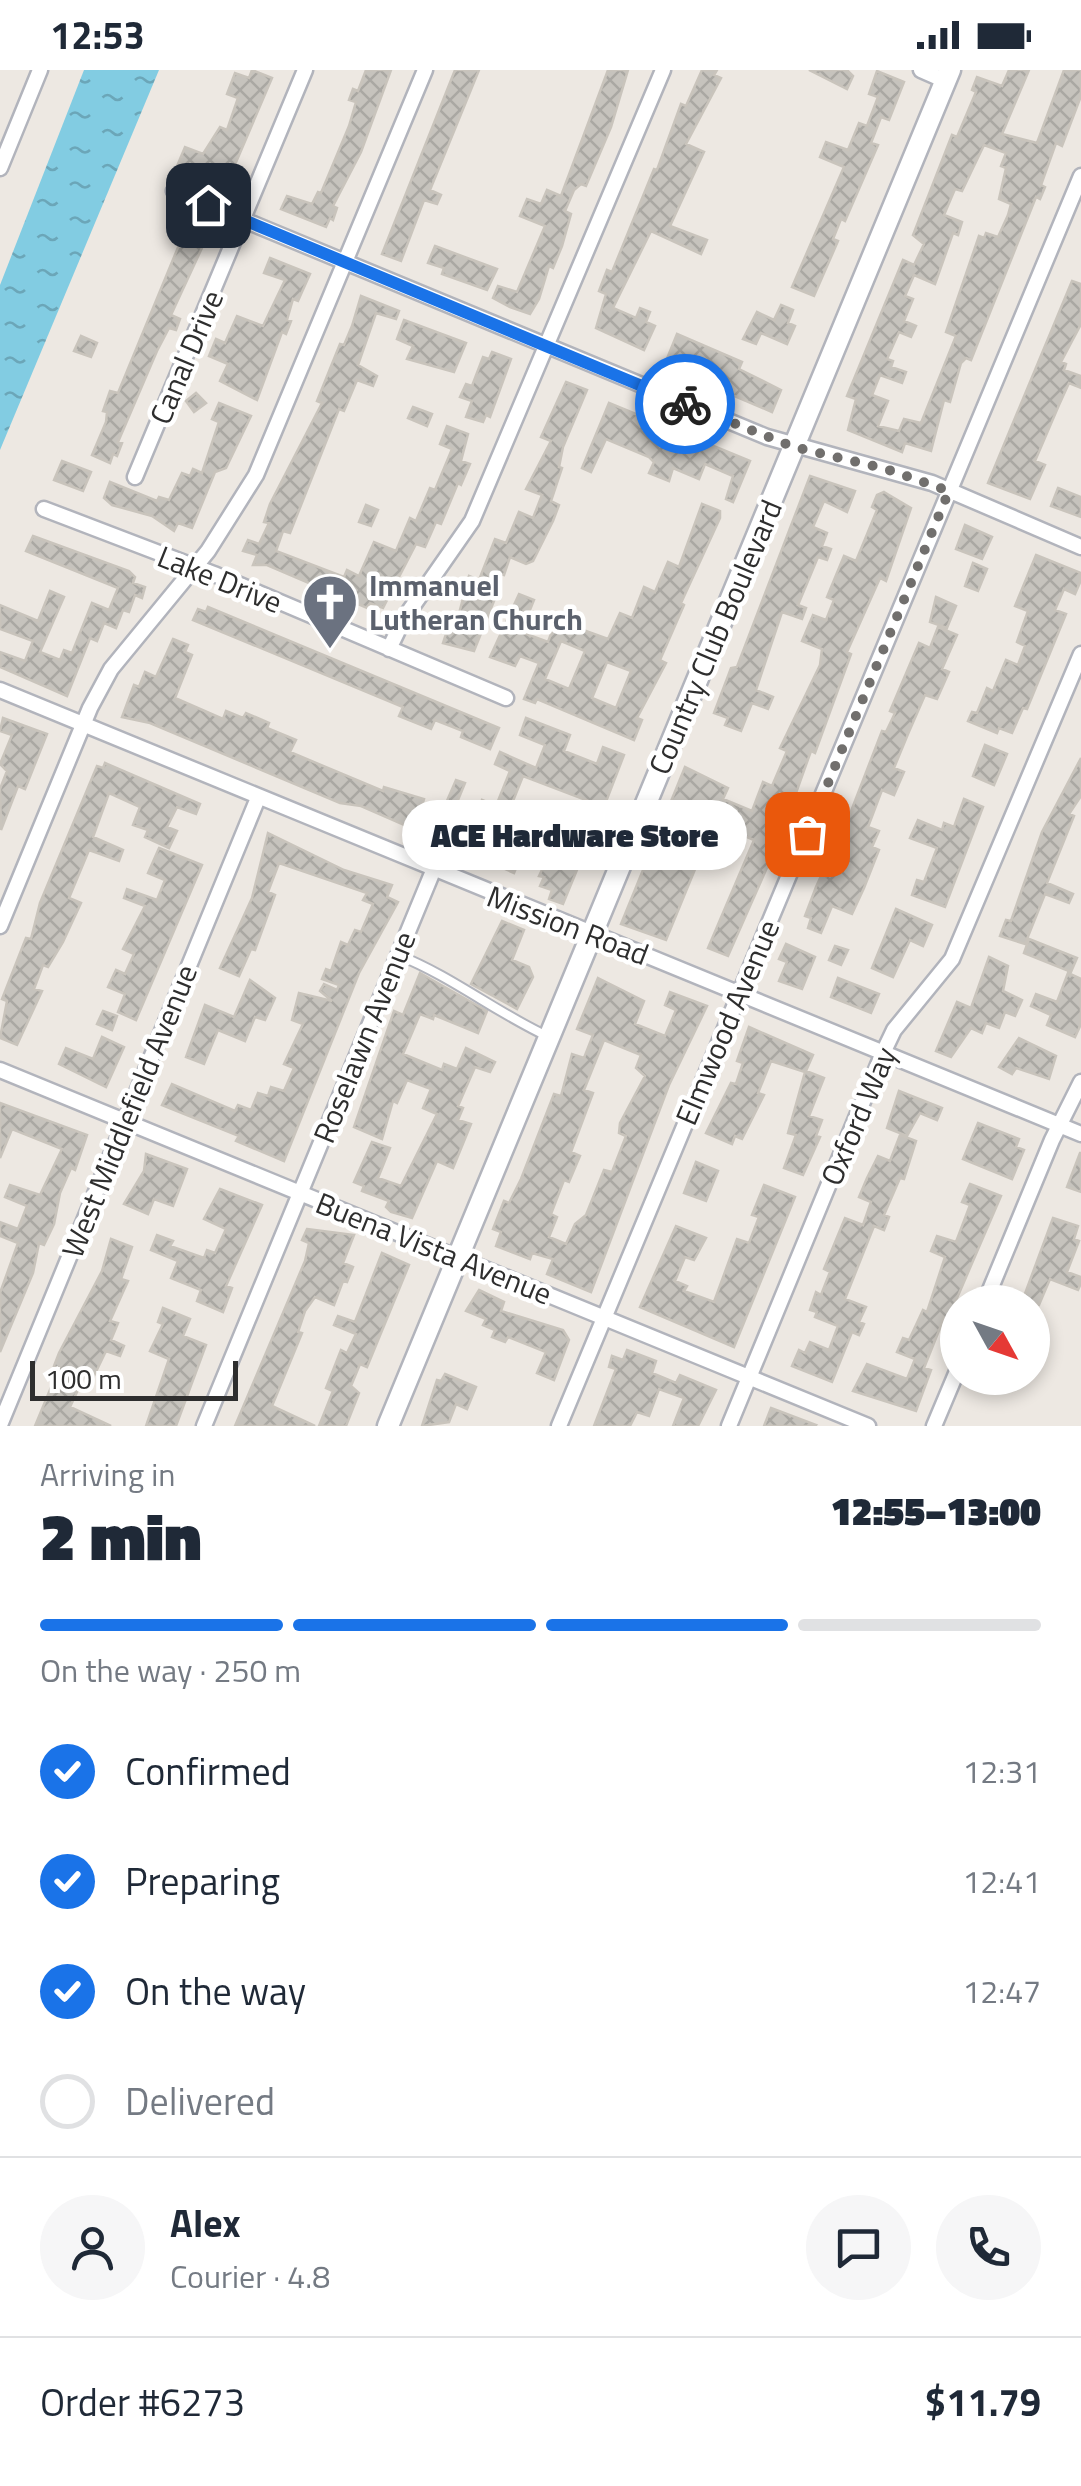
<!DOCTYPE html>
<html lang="en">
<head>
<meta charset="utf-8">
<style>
  body { margin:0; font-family:"Titillium Web",sans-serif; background:#f6f6f7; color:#1f2937; height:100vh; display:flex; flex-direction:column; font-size:38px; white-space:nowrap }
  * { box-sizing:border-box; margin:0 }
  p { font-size:32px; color:#747a83 }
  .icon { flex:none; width:55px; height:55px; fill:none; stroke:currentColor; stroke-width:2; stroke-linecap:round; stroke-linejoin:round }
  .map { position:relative; height:1356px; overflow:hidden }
  .side { display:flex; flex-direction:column; background:#fff; flex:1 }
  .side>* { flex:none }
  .needle { width:65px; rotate:130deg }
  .tools { position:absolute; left:940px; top:1215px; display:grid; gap:20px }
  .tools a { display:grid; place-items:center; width:110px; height:110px; border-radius:50%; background:#fff; box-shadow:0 5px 15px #0003; font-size:50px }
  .scale { position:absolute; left:30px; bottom:25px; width:208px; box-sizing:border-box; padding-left:10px; border:5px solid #2e2e2e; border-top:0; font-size:28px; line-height:35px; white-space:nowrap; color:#2e2e2e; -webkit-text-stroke:8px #fff; paint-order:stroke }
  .pin { position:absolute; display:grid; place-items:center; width:85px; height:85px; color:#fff; margin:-42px; border-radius:20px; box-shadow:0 5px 15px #0006 }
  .courier { position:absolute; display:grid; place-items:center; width:100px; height:100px; margin:-50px; border:8px solid #1a73e8; border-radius:50%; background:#fff; color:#222; box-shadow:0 2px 12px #0007 }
  .bubble { position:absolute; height:70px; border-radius:35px; background:#fff; box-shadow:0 5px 15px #0003; font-size:32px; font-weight:800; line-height:70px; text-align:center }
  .head em { font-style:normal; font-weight:800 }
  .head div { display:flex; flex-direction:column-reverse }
  .head { display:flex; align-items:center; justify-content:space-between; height:170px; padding:0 40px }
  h1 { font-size:65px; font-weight:800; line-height:75px }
  .bar { display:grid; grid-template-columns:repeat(4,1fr); gap:15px 10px; align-content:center; height:120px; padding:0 40px }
  .bar i { height:12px; border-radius:8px; background:#e0e1e3 }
  .bar .selected { background:#1a73e8 }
  .bar p { grid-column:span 4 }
  .line { display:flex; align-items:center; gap:25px; padding:0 40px; border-top:2px solid #e0e1e3 }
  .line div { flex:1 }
  .round { display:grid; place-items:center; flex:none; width:105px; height:105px; border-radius:52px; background:#f6f6f7 }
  ol { padding:0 40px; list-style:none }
  li { display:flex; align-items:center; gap:30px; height:110px }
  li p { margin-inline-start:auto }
  li .icon { padding:10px; border-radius:50%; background:#1a73e8; color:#fff; stroke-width:4 }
  li:last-child { color:#747a83 }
  li i { width:55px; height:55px; border:5px solid #e0e1e3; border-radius:50% }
  .status { display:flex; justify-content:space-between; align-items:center; height:70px; padding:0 50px; background:#fff; direction:ltr }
  .status svg { height:28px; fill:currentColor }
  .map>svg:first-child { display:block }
  .water { fill:url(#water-ripples) }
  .building { fill:url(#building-cross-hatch); stroke:#c9c4bc; stroke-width:2.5; fill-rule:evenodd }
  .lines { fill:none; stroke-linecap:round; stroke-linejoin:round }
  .lane-casing { stroke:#b2b4bc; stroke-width:12 }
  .street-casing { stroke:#b2b4bc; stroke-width:19 }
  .secondary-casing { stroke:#b2b4bc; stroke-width:25 }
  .lane { stroke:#fff; stroke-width:8 }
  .street { stroke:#fff; stroke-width:14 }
  .secondary { stroke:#fff; stroke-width:20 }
  .done { stroke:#716f6d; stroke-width:10; stroke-dasharray:0 18 }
  .route { stroke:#1a73e8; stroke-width:12 }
  .labels { text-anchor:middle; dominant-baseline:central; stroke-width:9; stroke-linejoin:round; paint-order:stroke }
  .street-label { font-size:30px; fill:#2e2e2e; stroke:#fff }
  .worship-label { font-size:30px; font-weight:bold; fill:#5b616d; stroke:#fff; text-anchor:start }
</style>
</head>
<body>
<div class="status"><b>12:53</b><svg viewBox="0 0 49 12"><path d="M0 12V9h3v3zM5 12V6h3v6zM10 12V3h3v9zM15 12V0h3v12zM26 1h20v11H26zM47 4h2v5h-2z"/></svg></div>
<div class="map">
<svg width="1081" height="1356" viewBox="0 0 1081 1356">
  <defs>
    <pattern id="water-ripples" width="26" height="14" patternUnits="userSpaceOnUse" patternTransform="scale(2.5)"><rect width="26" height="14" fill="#82cce2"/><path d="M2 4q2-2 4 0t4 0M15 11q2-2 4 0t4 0" fill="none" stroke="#6ba6b8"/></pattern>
    <pattern id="building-cross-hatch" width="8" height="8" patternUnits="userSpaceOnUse" patternTransform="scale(2.5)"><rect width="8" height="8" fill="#c6c3bd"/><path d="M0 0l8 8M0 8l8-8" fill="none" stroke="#aaa8a3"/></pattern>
  </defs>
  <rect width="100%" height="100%" fill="#ede8e2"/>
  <path class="water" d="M84 0H159L0 380V215Z"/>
  <path class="building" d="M252 0 272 8 225 118 175 101 185 77 203 84 220 57 227 60 238 28 227 24 235 3 249 8Z
    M366 0H391L361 82 333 136 337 138 333 150 330 148 326 157 281 139 287 126 312 134 318 122 321 123 349 56 356 32 349 30 353 19 358 21Z
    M455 0H479L430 120 441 125 437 134 424 130 401 191 382 184Z
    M608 0H628L611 57 586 116 581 114 574 120 565 141 571 144 562 176 553 198 549 196 539 229 530 244 510 237 493 228 498 216 517 222 545 156 520 146 527 129 541 134 547 120 561 126Z
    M702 0H717L714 5 721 8 686 74 704 82 670 156 707 170 701 184 651 161 613 238 636 248 640 238 650 242 646 252 655 256 644 280 596 258 606 224 599 221 607 200 612 202 654 99 657 100 681 34 686 36Z
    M809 0H847L853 6 847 19Z
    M1009 0H1029L1002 64 1037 73 1064 0H1081V26L1062 76 1056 73 1041 115 1045 117 1040 129 1036 127 971 290 966 288 961 293 950 332 944 330 931 381 905 373 902 382 848 360 856 329 847 326 903 190 914 195 924 174 913 165 952 65 957 67 976 22 972 20 977 7 1002 16ZM984 75 1006 83 1001 96 1006 98 999 129 1011 134 1008 145 998 167 986 163 984 168 979 166 946 262 956 266 921 353 904 349 899 361 878 356 888 331 872 325 880 305 902 313 906 302 891 297 893 291 887 289 899 262 911 267 916 256 904 251 913 229 905 226 914 205 935 214 953 163 958 165 962 152 944 145 955 119 962 121Z
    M877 1 904 12 889 50 881 47 871 73 878 75 845 151 841 149 833 169 838 171 814 226 792 217 844 97 820 87 826 72 848 80 859 53 867 56 878 27 869 24Z
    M174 140 206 159 207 167 171 245 180 249 176 260 169 258 157 281 118 372 122 373 117 386 113 384 110 393 92 385 106 352 107 342 103 341 110 321 118 323 186 158 169 153Z
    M435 176 497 199 487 220 442 204 444 198 428 193Z
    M270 188 310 204 298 231 293 229 287 250 291 251 286 264 282 262 257 330 220 311 228 294 209 286 216 269 225 273 237 246 263 256 285 210 264 203Z
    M1072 211 1081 214V254L1061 292 1066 294 1064 300 1081 306V318L1069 313 1059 335 1035 391 1045 395 1030 429 988 413Z
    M361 226 399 241 396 249 376 243 358 295 377 306 373 316 357 310 344 341 339 339 290 463 283 461 276 481 344 507 347 500 359 506 374 472 396 481 410 448 416 451 430 418 435 420 452 379 440 374 447 356 468 364 461 391 470 394 461 415 458 413 441 454 436 452 425 477 416 474 383 538 370 533 367 538 267 495H253L257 485 243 481 248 470 259 474 269 453 264 452 270 434 322 333 317 331 340 274 344 275 352 256Z
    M781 235 793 240 788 253 795 256 787 274 761 263 756 274 743 269 757 242 774 250Z
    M404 250 466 273 454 302 407 289 413 276 397 269Z
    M677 264 742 292 739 299 781 320 772 342 664 296Z
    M81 266 97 273 91 287 74 281Z
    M492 282 511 289 490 347 486 345 483 352 466 347 472 331 460 327 466 314 472 316 483 287 489 289Z
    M566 312 587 320 563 377 559 397 562 398 551 431 559 435 553 451 533 491 526 494 510 487 504 505 499 504 491 524 496 526 474 581 443 573 446 564 433 559 440 545 457 551 469 506 479 510 495 469 506 473 519 442 533 448 542 425 526 419 551 371 541 367Z
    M196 323 206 333 194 342 186 331Z
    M219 333 251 346 226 398 215 402 192 458 178 453 174 461 152 446 112 435 104 428 110 412 157 431 159 427 169 430 182 403 190 406 193 399 202 403 219 352 212 349Z
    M609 333 750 391 733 432 726 429 733 406 705 394 699 409 673 398 669 411 649 403 654 392 649 387 606 369 591 402 582 398Z
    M413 337 432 344 427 356 408 348Z
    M62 391 91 402 83 421 54 410Z
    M810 406 855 421 847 442 824 431 813 457 827 463 822 476 831 479 827 490 818 487 798 535 806 538 802 549 782 542 756 620 773 627 768 639 752 633 741 661 725 655 728 648 714 643 731 598 737 597Z
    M1058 418 1081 427V447L1051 436Z
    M884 422 911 438 886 511 880 508 847 582 851 584 815 683 811 681 791 737 782 741 771 767 779 770 773 784 728 886 708 878 754 770 714 753 666 870 621 854 685 697 728 718 723 729 752 741 763 712 772 716 787 681 780 678 820 595 822 579 802 571 813 545 826 550 834 530 827 527 844 486 856 491 877 440 872 437 877 425Z
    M702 434 720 441V448L681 533 684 535 660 590 666 593 637 648 642 650 634 670 537 629 535 633 524 629 539 593 520 586 515 596 490 587 519 524 534 530 521 562 548 572 556 550 608 569 620 543 632 548 644 517 655 522 668 492 679 497ZM561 571 585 581 569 619 545 609ZM607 592 631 601 616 638 592 628Z
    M366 435 378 440 371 456 359 452Z
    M965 455 992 467 982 489 956 479Z
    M33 466 129 501 135 507 133 513 145 517 142 528 135 525 129 542 123 540 116 558 104 553 97 571 90 568 67 626 0 597V582L25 591 33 571 0 559V535L38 551 50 521 64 527 40 582 60 590 64 580 72 583 92 533 109 540 118 518 26 481Z
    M1036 485 1081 503V510L1075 524 1064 519 1055 540 1066 544 1027 639 1023 638 1012 663 999 658 997 663 968 651 972 642 977 643 987 618 993 621 1006 590 1018 595 1025 576 1017 572 1028 541 1015 536Z
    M973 493 987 499 978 521 965 516Z
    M936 527 956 536 947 558 930 552Z
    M208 537 499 658 490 679 461 667 463 661 435 650 431 659 399 646 403 637 193 550 198 539 206 542Z
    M938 557 957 565 942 599 949 602 937 629 925 625 908 664 894 698 904 702 894 725 882 720 868 757 879 761 872 777 879 780 864 818 852 844 832 836 821 863 808 858 811 848 805 846 816 817 822 804 826 806 882 661 886 662 895 643 890 641 919 573 930 578Z
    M173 569 188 575 185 582 192 585 175 628 223 649 226 641 243 648 246 643 269 653 267 658 296 670 290 682 383 721 384 717 424 729 422 736 443 740 456 710 465 713 451 747 472 753 482 730 496 736 510 701 495 694 500 682 536 698 545 675 520 665 526 648 570 665 564 681 597 694 603 677 624 685 604 737 523 706 511 736 521 739 506 777 522 783 514 803 361 736 340 733 150 653 122 647 134 615 139 617 145 602 156 607Z
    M3 648 47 664 25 719 18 716 1 760 0 719 7 701 0 694 12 665 0 661Z
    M985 675 1007 684 994 715 973 706Z
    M1081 688V726L1069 744 1074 746 1047 813 1073 824 1069 833 1045 824 1025 874 1000 866 1006 850 1011 851 1042 762Z
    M105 693 200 734 196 744 177 737 167 757 177 761 169 778 145 767 148 760 133 755 140 737 109 723 93 767 123 780 119 791 89 780 69 828 81 833 63 872 48 897 43 895 34 919 42 921 17 975 0 968 7 931 2 929 26 868 31 869 40 833 97 696 103 698Z
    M964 729 983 737 945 837 912 825 917 810 924 812 937 778 910 768 918 750 942 760 944 753 954 757Z
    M566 749 593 761 563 834 549 829 552 820 540 816 544 807 539 806Z
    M268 763 344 800 392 815 387 827 398 832 359 903 284 1091 236 1071 239 1066 162 1035 172 1014 235 1041 238 1035 251 1040 258 1023 268 1026 271 1017 284 1021 294 998 284 994 303 954 292 950 299 923 332 931 320 921 324 914 337 920 339 915 322 909 326 899 331 901 341 872 348 875 355 860 361 862 373 834 363 830 367 823 279 793 268 822 275 825 255 880 251 879 239 906 220 898 252 828Z
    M159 778 202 795 136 950 118 942 125 924 108 917 116 900 125 904 134 884 123 879 145 836 124 828 127 819 157 830 165 810 148 803Z
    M896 839 932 855 923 876 910 870 893 907 872 898Z
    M502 851 524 860 512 890 529 897 533 907 517 939 471 914Z
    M1029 869 1077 888 1071 902 1024 883Z
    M786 874 815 887 802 919 779 911 787 892 779 889Z
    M835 876 848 880 841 895 829 890Z
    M989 887 1008 896 1003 921 1022 930 1015 946 1005 942 999 958 986 953 982 963 971 958 951 987 936 981 957 932 971 938Z
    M420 903 487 941 478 963 434 945 433 949 420 944 403 984 442 1000 444 994 457 999 466 978 495 992 490 1002 475 997 458 1036 463 1038 458 1050 471 1054 453 1098 437 1091 412 1148 391 1142 386 1137 389 1131 362 1121 364 1116 354 1112 372 1072 390 1078 378 1108 401 1116 437 1044 423 1038 431 1019 407 1010 397 1033 393 1031 382 1069 354 1057 394 941 403 945Z
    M1068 903 1081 909V954L1075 967 1047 955 1051 945 1031 936 1036 924 1057 932Z
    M598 908 644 931 635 954 665 966 676 940 665 935 670 922 707 936 669 1015 591 1222 547 1204 553 1189 532 1183 530 1189 496 1176 501 1162 493 1159 504 1131 509 1133 521 1109 554 1024 561 1026 572 984 584 988 593 965 577 959ZM604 970 641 985 636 998 645 1006 620 1053 619 1063 626 1066 612 1102 604 1100 586 1145 575 1154 566 1174 549 1167 557 1147 551 1144 564 1110 569 1112 580 1086 571 1082 593 1023 584 1020Z
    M838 908 879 924 871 943 831 927Z
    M250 910 275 928 265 950 255 947 245 971 218 960 204 994 186 987 205 935 234 947Z
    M103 941 117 946 112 960 97 954Z
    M749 957 813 985 806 1001 824 1008 809 1046 822 1050 816 1066 820 1067 803 1105 784 1098 796 1065 788 1063 805 1002 771 991 758 1023 764 1025 742 1069 735 1066 732 1074 706 1063 731 1013 736 1014 743 993 737 991Z
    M102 967 124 977 106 1017 59 994 66 978 93 989Z
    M1019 968 1056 986 1049 1009 1016 998 1012 1004 999 997Z
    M899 1021 942 1038 937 1050 920 1043 907 1066 887 1058Z
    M0 1033 87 1065 75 1100 71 1098 60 1123 54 1154 44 1175 39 1173 33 1203 0 1282V1223L18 1173 0 1166V1152L18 1159 27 1136 5 1127 10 1115 40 1125 62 1079 12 1059 0 1088Z
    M978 1053 1019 1069 1016 1077 1024 1080 1012 1109 963 1089Z
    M900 1065 916 1071 904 1109 900 1108 884 1145 889 1147 884 1160 874 1156 845 1229 866 1237 859 1252 864 1254 859 1265 852 1262 832 1312 792 1296 799 1280 805 1283 810 1272 829 1280 838 1256 815 1247 817 1242 810 1240 816 1222 821 1225 830 1202 824 1199 845 1148 863 1155 871 1132 859 1127 867 1108 878 1086 890 1091Z
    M1080 1083H1081V1122L1067 1117Z
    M146 1084 187 1099 173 1136 154 1129 148 1144 124 1134 144 1101Z
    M696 1092 718 1101 706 1131 684 1123Z
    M970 1114 1001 1126 948 1249 944 1248 924 1298 931 1300 916 1341 853 1321 867 1294 907 1309 915 1289 897 1282 903 1268 909 1270 923 1240 927 1242 945 1187 931 1181 937 1166 956 1172 970 1135 962 1132Z
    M764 1115 795 1127 734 1277 640 1237 676 1156 706 1168 694 1190 685 1187 675 1211 687 1216 684 1221 714 1232 737 1169 749 1173 759 1147 752 1145Z
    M220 1119 262 1135 226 1216 232 1218 223 1242 197 1231 201 1220 171 1208 178 1191 151 1180 157 1165 173 1171 170 1176 204 1188 207 1180 215 1183 226 1159 204 1149Z
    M1053 1148 1078 1156 1074 1169 1079 1171 1067 1202 1081 1207V1213L1078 1220 1050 1209 1039 1235 1023 1229Z
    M307 1159 354 1165 343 1193 353 1197 347 1212 343 1211 334 1235 315 1227 305 1241 298 1262 302 1263 272 1336 315 1356H235L305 1191 309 1173 302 1170Z
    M111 1169 132 1177 121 1209 128 1211 110 1251 118 1253 111 1270 124 1276 120 1286 106 1281 93 1308 85 1305 70 1337 111 1356H35L59 1298 54 1296 59 1283 102 1201Z
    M382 1183 409 1195 367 1297 360 1294 351 1316 359 1323 346 1356H319L333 1321 326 1318 341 1280 347 1283 356 1264 334 1255 338 1246 355 1252Z
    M479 1220 504 1232 501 1241 563 1260 569 1270 554 1310 537 1303 546 1282 508 1267 505 1272 492 1267 495 1260 483 1255 486 1249 466 1241Z
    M163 1238 190 1249 183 1266 206 1275 176 1356H146L169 1289 150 1281 163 1254 158 1252Z
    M627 1280 656 1291 652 1303 676 1313 680 1305 716 1320 698 1356H673L684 1328 659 1319 649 1346 637 1342 630 1356H594L616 1299 609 1297 612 1286 623 1290Z
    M445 1304 476 1317 467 1339 456 1334 449 1352 422 1356 437 1310 441 1311Z
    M771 1338 816 1355 815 1356H764Z"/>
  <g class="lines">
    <g class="lane-casing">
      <path id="lane" d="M398 885C453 907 495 942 549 967"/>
    </g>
    <g class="street-casing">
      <path id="street" d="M921 0 946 11
        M0 98 40 0
        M174 121 767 367 932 413 1081 477
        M135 407 305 0
        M44 439 214 504 506 628
        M389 579 403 550 472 451 663 0
        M0 620 1081 1064
        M0 856 90 638 111 599 208 481 256 405 425 0
        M0 1000 868 1356
        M985 1232 1052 1070 1081 1012
        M0 1355 258 728
        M204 1356 433 801
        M559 1356 1081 106
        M729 1356 883 983 894 960 952 889 1081 584
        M934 1356 958 1299"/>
    </g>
    <g class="secondary-casing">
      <path id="secondary" d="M388 1356 950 0"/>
    </g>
    <use href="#lane" class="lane"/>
    <use href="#street" class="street"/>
    <use href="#secondary" class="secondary"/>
  </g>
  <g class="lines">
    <path class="done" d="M685 334 794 377 886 399 949 421 807 764"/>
    <path class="route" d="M208 135 685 334"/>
  </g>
  <defs>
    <g id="church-pin" transform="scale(2.875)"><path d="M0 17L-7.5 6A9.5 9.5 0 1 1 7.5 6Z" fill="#6b7280" stroke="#fff"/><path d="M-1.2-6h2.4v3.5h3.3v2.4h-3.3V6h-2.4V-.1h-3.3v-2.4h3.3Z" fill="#fff"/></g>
  </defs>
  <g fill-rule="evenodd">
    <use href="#church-pin" x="330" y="532"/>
  </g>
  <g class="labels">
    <g class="street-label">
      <text transform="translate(186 287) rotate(-67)">Canal Drive</text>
      <text transform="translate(220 509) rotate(22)">Lake Drive</text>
      <text transform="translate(715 567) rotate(-67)">Country Club Boulevard</text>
      <text transform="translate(568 855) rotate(21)">Mission Road</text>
      <text transform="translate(727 952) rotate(-67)">Elmwood Avenue</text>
      <text transform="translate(364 967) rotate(-68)">Roselawn Avenue</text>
      <text transform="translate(129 1041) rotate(-68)">West Middlefield Avenue</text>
      <text transform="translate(858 1046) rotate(-67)">Oxford Way</text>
      <text transform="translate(434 1178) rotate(22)">Buena Vista Avenue</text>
    </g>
    <g class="worship-label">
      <text x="369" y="515">Immanuel<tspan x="369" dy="34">Lutheran Church</tspan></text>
    </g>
  </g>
</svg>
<div class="tools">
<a><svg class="needle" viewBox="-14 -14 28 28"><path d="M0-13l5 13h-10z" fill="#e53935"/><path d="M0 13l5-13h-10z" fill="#747a83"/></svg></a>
</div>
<div class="scale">100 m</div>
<div class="pin" style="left:807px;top:764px;background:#ea580c"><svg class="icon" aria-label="bag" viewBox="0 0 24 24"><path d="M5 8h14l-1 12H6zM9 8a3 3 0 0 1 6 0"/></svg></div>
<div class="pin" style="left:208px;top:135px;background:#1f2937"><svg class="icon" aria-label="home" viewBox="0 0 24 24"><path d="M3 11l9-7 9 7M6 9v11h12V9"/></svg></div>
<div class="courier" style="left:685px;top:334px"><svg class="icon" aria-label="bike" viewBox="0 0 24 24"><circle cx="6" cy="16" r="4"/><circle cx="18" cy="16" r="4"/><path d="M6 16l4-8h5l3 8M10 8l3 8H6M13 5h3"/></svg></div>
<div class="bubble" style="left:402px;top:730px;width:345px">ACE Hardware Store</div>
</div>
<section class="side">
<div class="head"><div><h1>2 min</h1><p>Arriving in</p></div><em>12:55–13:00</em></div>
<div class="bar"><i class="selected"></i><i class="selected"></i><i class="selected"></i><i></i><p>On the way · 250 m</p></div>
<ol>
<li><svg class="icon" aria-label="check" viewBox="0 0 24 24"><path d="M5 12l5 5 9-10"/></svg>Confirmed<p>12:31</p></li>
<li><svg class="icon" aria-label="check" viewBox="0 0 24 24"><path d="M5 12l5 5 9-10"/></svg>Preparing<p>12:41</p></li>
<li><svg class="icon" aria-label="check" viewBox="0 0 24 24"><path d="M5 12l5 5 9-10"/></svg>On the way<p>12:47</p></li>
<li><i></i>Delivered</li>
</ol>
<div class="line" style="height:180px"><a class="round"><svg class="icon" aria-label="person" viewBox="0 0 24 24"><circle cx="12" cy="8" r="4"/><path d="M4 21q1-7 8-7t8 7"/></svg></a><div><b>Alex</b><p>Courier · 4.8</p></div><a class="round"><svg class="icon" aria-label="chat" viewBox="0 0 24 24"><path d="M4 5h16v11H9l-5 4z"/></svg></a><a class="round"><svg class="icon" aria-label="phone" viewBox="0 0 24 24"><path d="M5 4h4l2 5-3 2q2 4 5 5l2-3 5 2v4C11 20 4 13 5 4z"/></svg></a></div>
<div class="line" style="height:130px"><div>Order #6273</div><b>$11.79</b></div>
</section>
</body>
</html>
